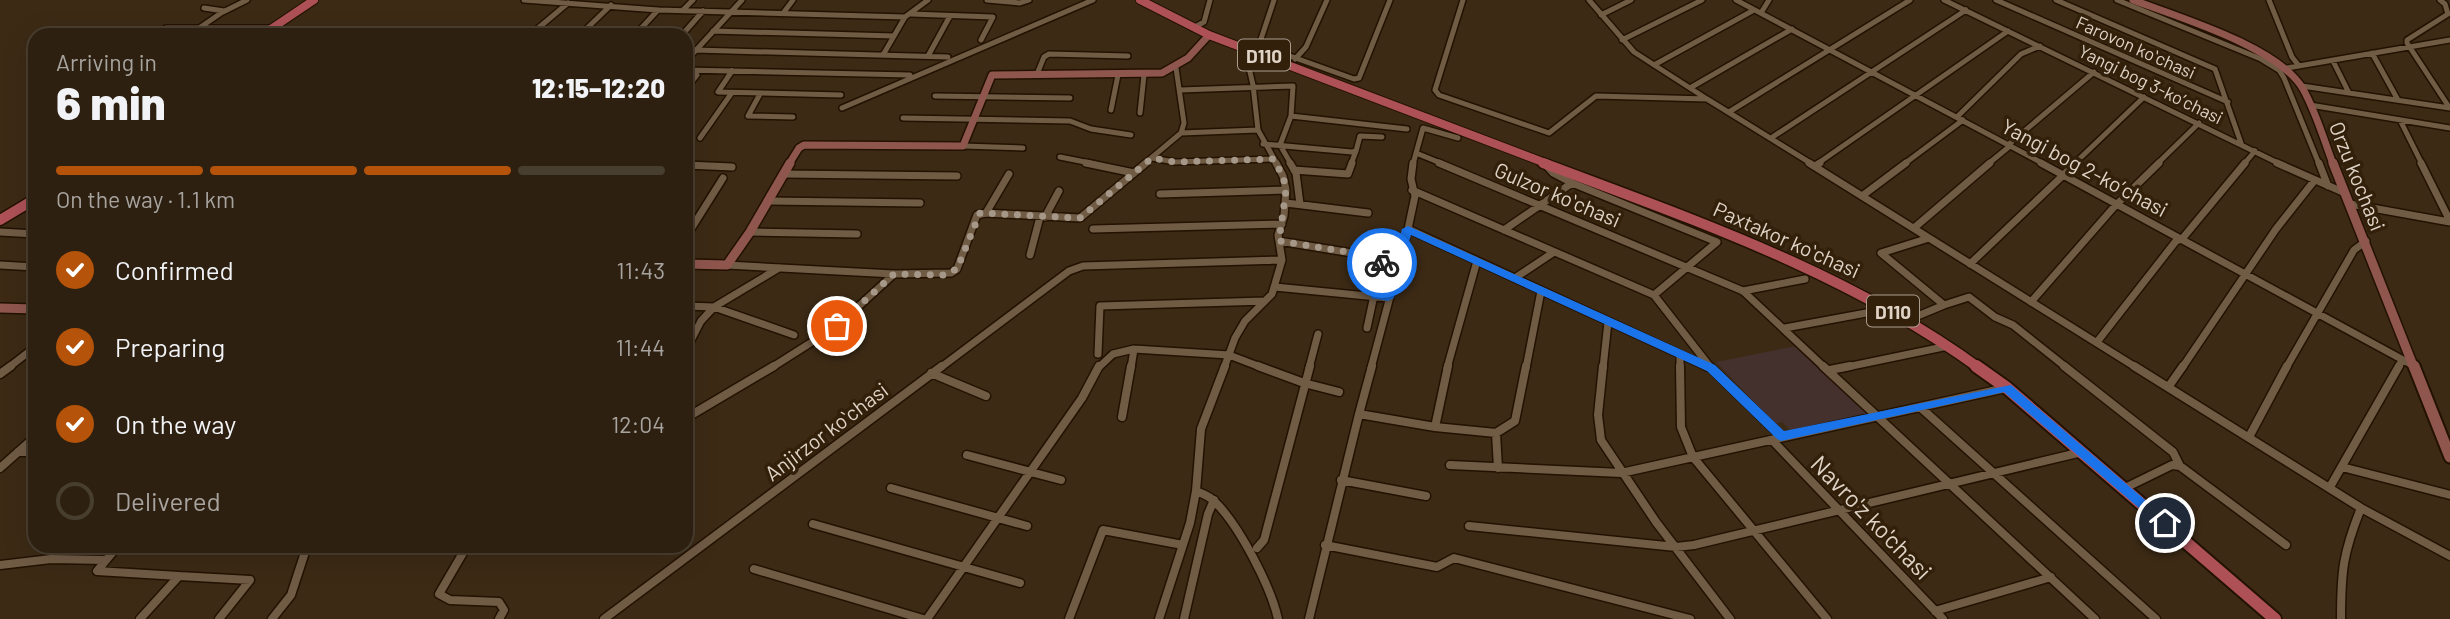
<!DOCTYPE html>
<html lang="en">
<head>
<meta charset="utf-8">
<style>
  body { margin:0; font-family:Barlow,sans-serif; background:#392d1e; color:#f1f3f6; height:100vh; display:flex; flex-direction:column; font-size:26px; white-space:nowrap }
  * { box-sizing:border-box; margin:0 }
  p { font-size:23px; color:#a7a39f }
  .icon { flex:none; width:38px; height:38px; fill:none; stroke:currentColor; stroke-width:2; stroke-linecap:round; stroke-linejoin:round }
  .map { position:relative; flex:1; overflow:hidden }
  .side { position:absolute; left:28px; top:28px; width:665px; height:525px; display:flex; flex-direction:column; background:#2d2010; border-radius:21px; box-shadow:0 7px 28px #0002,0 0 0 2px #483e30 }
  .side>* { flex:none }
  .pin { position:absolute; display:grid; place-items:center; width:60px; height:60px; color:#fff; margin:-30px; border:4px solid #fff; border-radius:50%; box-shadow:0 2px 7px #0007 }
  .courier { position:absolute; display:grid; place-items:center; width:70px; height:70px; margin:-35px; border:5px solid #1a73e8; border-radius:50%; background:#fff; color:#222; box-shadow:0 2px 9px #0007 }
  .headline em { font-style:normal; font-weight:800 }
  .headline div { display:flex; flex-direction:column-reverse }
  .headline { display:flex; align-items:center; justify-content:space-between; height:119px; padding:0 28px }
  h1 { font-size:46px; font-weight:800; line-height:52px }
  .bar { display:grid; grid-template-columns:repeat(4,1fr); gap:10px 7px; align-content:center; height:84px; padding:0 28px }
  .bar i { height:9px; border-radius:5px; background:#483e30 }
  .bar .selected { background:#b45309 }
  .bar p { grid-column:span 4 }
  ol { padding:0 28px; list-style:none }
  li { display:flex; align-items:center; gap:21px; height:77px }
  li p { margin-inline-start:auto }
  li .icon { padding:7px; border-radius:50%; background:#b45309; color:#fff; stroke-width:4 }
  li:last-child { color:#a7a39f }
  li i { width:38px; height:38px; border:4px solid #483e30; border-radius:50% }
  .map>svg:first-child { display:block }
  .education { fill:#44302c }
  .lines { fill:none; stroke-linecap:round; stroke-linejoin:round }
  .street-far2-casing { stroke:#231200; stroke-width:8 }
  .street-far1-casing { stroke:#231200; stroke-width:10 }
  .street-casing { stroke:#231200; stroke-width:11 }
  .secondary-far2-casing { stroke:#231200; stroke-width:10 }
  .secondary-far1-casing { stroke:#231200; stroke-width:12 }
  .secondary-casing { stroke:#231200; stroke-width:15 }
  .primary-far2-casing { stroke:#231200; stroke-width:10 }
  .primary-far1-casing { stroke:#231200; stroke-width:13 }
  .primary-casing { stroke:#231200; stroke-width:16 }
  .street-far2 { stroke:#705b45; stroke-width:5 }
  .street-far1 { stroke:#705b45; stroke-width:7 }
  .street { stroke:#705b45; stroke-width:8 }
  .secondary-far2 { stroke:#8f564e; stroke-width:7 }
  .secondary-far1 { stroke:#8f564e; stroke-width:9 }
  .secondary { stroke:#8f564e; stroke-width:11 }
  .primary-far2 { stroke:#ad5157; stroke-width:8 }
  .primary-far1 { stroke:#ad5157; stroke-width:10 }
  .primary { stroke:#ad5157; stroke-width:12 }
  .route { fill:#1a73e8 }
  .done { stroke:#a69888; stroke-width:7; stroke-dasharray:0 12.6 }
  .labels { text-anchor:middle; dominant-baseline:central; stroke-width:7; stroke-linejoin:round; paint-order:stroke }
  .far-street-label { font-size:18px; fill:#dfd3c6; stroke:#32200a }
  .shield { fill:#32200a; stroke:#ab9d8e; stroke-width:2 }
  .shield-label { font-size:19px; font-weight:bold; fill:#dfd3c6 }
  .street-label { font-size:21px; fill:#dfd3c6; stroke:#32200a }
  .near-street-label { font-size:24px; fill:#dfd3c6; stroke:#32200a }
</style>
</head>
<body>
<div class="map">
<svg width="2450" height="619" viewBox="0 0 2450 619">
  <rect width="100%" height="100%" fill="#3c2a15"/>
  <path class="education" d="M1796 346 1867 414 1792 432 1782 422 1775 424 1716 362Z"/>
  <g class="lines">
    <g class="street-far2-casing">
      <path id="street-far2" d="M524 0 658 10 905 17
        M987 0 1020 3 1029 0
        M1274 0 1259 45 1354 79 1359 78 1390 0
        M1463 0 1435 90 1439 95 1549 133 1596 96 1707 99 1634 52 1589 0
        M1736 0 2044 164
        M1944 0 2280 164
        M1996 0 2228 102
        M2056 0 2215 69 2241 143
        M2117 0 2261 59 2279 70 2284 78 2319 164
        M2269 0 2292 57 2299 66
        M2440 0 2445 4 2448 14 2407 40V43L2449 107
        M683 10 693 0
        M223 12 247 0
        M784 12 793 0
        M1761 13 1769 0
        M911 14 993 17 981 40
        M1601 15 1631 0
        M166 28H271
        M1193 28 1204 22 1210 0
        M713 31 894 36
        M263 34 385 33
        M189 35 224 11 204 8
        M530 35 568 3
        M580 35 611 5
        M635 35 658 10
        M682 35 703 11
        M1622 40 1702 0
        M695 50 948 57
        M1249 50 1246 55 1253 85 1258 130 1277 164
        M2372 53 2398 100
        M883 55 905 17 928 0
        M928 56 950 16
        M1295 59 1306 47 1327 0
        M686 61 742 0
        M2333 61 2349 93
        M1654 65 1754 10
        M2287 68 2450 40
        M686 70 910 75
        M732 71 718 92 841 95
        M1037 74 1044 57 1049 54 1128 56
        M2302 86 2450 108
        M1690 88 1792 29
        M686 89 697 75 690 73
        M1180 90 1293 86 1291 116 1280 145 1291 164
        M760 94 748 116 793 117
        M935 96 1070 98
        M1707 99 1812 164
        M2310 105 2450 128
        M842 108 1093 0
        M1111 110 1118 75
        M1729 112 1910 0
        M1140 113 1144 75
        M1291 116 1407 129
        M1957 117 2021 54 2040 46
        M903 118 1070 121 1091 129 1131 135
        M2400 120 2422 164
        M1181 133 1258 130
        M700 138 731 94
        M1771 138 1966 10
        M1263 144 1352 152 1356 151 1360 136 1382 137
        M2008 145 2094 72
        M963 146 1023 148
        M1416 153 1443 164
        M1060 157 1095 164
        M1152 158 1175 162 1273 159
        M1144 164 1181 133 1184 123 1176 68
        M1351 164 1356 151
        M1413 164 1423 128 1458 138
        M1817 164 2008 31
        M1904 164 1963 120
        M1988 164 2010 146
        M2074 164 2144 97
        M2157 164 2199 123
        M2244 164 2255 151"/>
    </g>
    <g class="street-far1-casing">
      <path id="street-far1" d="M1086 163 1134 173
        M1290 163 1296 173 1300 204
        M1413 163 1411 179 1415 196 1408 229 1710 368
        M1439 163 1743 291 1825 368
        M1809 163 2137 368
        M2041 163 2416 367
        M2277 163 2345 193
        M2319 163 2328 186
        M2421 163 2450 221
        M1545 164 1553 173 1572 183 1717 242 1654 295
        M686 165 732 167
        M1815 166 1820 163
        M1294 170 1348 174 1352 163
        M783 174 957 176
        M1412 190 1654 295 1711 368
        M1160 194 1286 190
        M1862 196 1906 163
        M768 201 920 203
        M1286 203 1368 213
        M2350 204 2450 222
        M986 213 1080 218 1146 163
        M1045 217 1059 191
        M1914 228 1990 163
        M1093 229 1282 224
        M1504 230 1572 183
        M0 232 35 234
        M750 232 857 234
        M686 237 723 178
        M1279 241 1382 258 1367 328
        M1030 255 1040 217
        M1970 264 2076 163
        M0 265 35 267
        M727 265 894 274 951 273 957 269 977 215 986 213 1009 174
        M1515 278 1554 252
        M1275 287 1388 298
        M1743 291 1805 279
        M2031 302 2114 207 2159 163
        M1944 305 1969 297 1995 317 2013 325 2067 368
        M686 306 714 307 794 335
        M1908 320 1944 305 1881 253 1929 238
        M1785 328 1888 309
        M2097 342 2176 241 2182 239 2245 163
        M686 350 701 321 714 307 779 268
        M1098 354 1100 306 1265 301
        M1680 355V368
        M8 368 35 347
        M771 368 837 326 894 274
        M940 368 1069 271 1083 266 1282 260
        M1098 368 1113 354 1134 349
        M1131 368 1134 349 1229 355 1263 368
        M1224 368 1235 338 1245 321 1272 294 1282 260 1278 235 1284 216 1286 190 1283 176 1276 163
        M1309 368 1318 334
        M1371 368 1408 229
        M1447 368 1477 261
        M1526 368 1541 291
        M1603 368 1608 322
        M1842 368 1948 346
        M2182 368 2276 229 2314 181
        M2286 368 2354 250 2366 241
        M2398 368 2402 360"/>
    </g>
    <g class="street-casing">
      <path id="street" d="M1258 366 1304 383 1339 392
        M1448 366 1435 427 1496 433
        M1603 366 1598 415 1601 440 1656 522 1730 619
        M1680 366 1681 427 1693 457 1827 619
        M1706 366 1711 368
        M1709 366 1781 436
        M1823 366 2095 619
        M2064 366 2173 452 2180 466
        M2134 366 2361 508 2450 556
        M1830 370 1850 366
        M931 373 986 396
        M0 374 11 366
        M2169 386 2183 366
        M1920 407 2156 619
        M1359 414 1372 366
        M1122 417 1131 366
        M686 418 774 366
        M2249 437 2287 366
        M1773 441 1943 619
        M18 452H35
        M967 455 1061 480
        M1450 465 1621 473 2006 388
        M2342 467 2450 495
        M0 468 35 437
        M1498 468 1496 433 1515 421 1526 366
        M1341 480 1426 496
        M2330 487 2399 366
        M891 488 1027 526
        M2125 488 2172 465 2180 466 2286 545
        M1196 491C1203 494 1210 496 1215 502 1239 525 1271 587 1278 619
        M813 524 1020 583
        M1469 526 1676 547 1694 545 2082 452
        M1325 545 1437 567 1454 558 1690 619
        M118 546 97 571 179 576 140 619
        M429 546H456
        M467 546 439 594 450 600 499 602 504 610 499 619
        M1257 548 1264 540 1310 366
        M0 565 51 559 105 560
        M754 569 923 619
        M179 576 250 580 219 619
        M1935 611 2051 577
        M272 619 291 595 307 546
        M604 619 942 366
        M927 619 1082 398 1099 366
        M1069 619 1103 530 1183 545
        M1159 619 1190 523 1196 491 1201 429 1225 366
        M1184 619 1208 514 1214 500
        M1309 619 1359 414 1435 427
        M2341 619C2341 571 2343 553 2361 508"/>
    </g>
    <g class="secondary-far2-casing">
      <path id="secondary-far2" d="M2133 0C2178 17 2279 47 2303 89 2316 112 2324 140 2333 164
        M789 164 799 148 804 145 963 146 992 75 1162 73 1188 58 1209 35"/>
    </g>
    <g class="secondary-far1-casing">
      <path id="secondary-far1" d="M2333 163 2414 368
        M686 264 727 265 750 232 790 163
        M0 308 35 309"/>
    </g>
    <g class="secondary-casing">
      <path id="secondary" d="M2414 366 2450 457"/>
    </g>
    <g class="primary-far2-casing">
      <path id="primary-far2" d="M1140 0 1209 35 1548 164
        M262 35 314 0"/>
    </g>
    <g class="primary-far1-casing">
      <path id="primary-far1" d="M1543 163C1694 220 1847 272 1979 368
        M0 220 35 199"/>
    </g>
    <g class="primary-casing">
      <path id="primary" d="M1976 366 2007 388 2275 619"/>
    </g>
    <use href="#street-far2" class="street-far2"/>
    <use href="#street-far1" class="street-far1"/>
    <use href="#street" class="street"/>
    <use href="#secondary-far2" class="secondary-far2"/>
    <use href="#secondary-far1" class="secondary-far1"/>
    <use href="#secondary" class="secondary"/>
    <use href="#primary-far2" class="primary-far2"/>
    <use href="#primary-far1" class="primary-far1"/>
    <use href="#primary" class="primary"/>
  </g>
  <path class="route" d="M1408 226 1715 365 1784 431 2011 385 2172 523 2165 528 2160 526 2004 392 1781 441 1777 439 1707 371 1411 235 1394 298 1388 301 1371 298 1377 263 1382 260 1388 263 1381 293 1384 294 1402 229Z"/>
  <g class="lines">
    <path class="done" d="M837 326 894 274 943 275 957 269 980 213 1080 218 1152 158 1175 162 1273 159 1283 176 1286 190 1279 241 1379 257 1382 263"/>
  </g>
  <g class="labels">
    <g class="far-street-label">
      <text transform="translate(2136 47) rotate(24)">Farovon koʻchasi</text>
      <text transform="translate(2151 84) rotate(26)">Yangi bog 3-koʼchasi</text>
    </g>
    <g class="shield">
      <rect x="1238" y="39.5" width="52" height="31" rx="5"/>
      <rect x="1867" y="295.5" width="52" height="31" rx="5"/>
    </g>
    <g class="shield-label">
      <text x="1264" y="55">D110</text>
      <text x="1893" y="311">D110</text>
    </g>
    <g class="street-label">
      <text transform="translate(2085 167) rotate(28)">Yangi bog 2-koʼchasi</text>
      <text transform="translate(2358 176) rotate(68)">Orzu kochasi</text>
      <text transform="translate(1558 194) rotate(23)">Gulzor koʻchasi</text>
      <text transform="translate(1787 239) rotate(24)">Paxtakor koʻchasi</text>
      <text transform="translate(826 431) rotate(-37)">Anjirzor koʻchasi</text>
    </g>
    <g class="near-street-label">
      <text transform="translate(1872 517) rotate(46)">Navro'z ko'chasi</text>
    </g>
  </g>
</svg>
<div class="pin" style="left:837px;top:326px;background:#ea580c"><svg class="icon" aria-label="bag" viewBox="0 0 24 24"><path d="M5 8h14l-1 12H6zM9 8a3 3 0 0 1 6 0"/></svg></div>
<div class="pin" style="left:2165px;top:523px;background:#1f2937"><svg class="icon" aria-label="home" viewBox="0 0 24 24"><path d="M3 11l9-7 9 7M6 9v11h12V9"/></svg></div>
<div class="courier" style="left:1382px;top:263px"><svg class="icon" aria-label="bike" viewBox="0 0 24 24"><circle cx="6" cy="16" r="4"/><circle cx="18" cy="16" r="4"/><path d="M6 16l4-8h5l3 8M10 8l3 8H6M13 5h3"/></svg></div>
<section class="side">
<div class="headline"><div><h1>6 min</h1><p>Arriving in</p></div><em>12:15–12:20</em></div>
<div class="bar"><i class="selected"></i><i class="selected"></i><i class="selected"></i><i></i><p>On the way · 1.1 km</p></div>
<ol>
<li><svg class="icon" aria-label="check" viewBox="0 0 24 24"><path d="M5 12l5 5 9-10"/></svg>Confirmed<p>11:43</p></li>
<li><svg class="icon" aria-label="check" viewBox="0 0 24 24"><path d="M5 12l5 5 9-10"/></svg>Preparing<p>11:44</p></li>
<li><svg class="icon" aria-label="check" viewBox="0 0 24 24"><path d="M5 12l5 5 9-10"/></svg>On the way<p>12:04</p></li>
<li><i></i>Delivered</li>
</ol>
</section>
</div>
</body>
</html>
